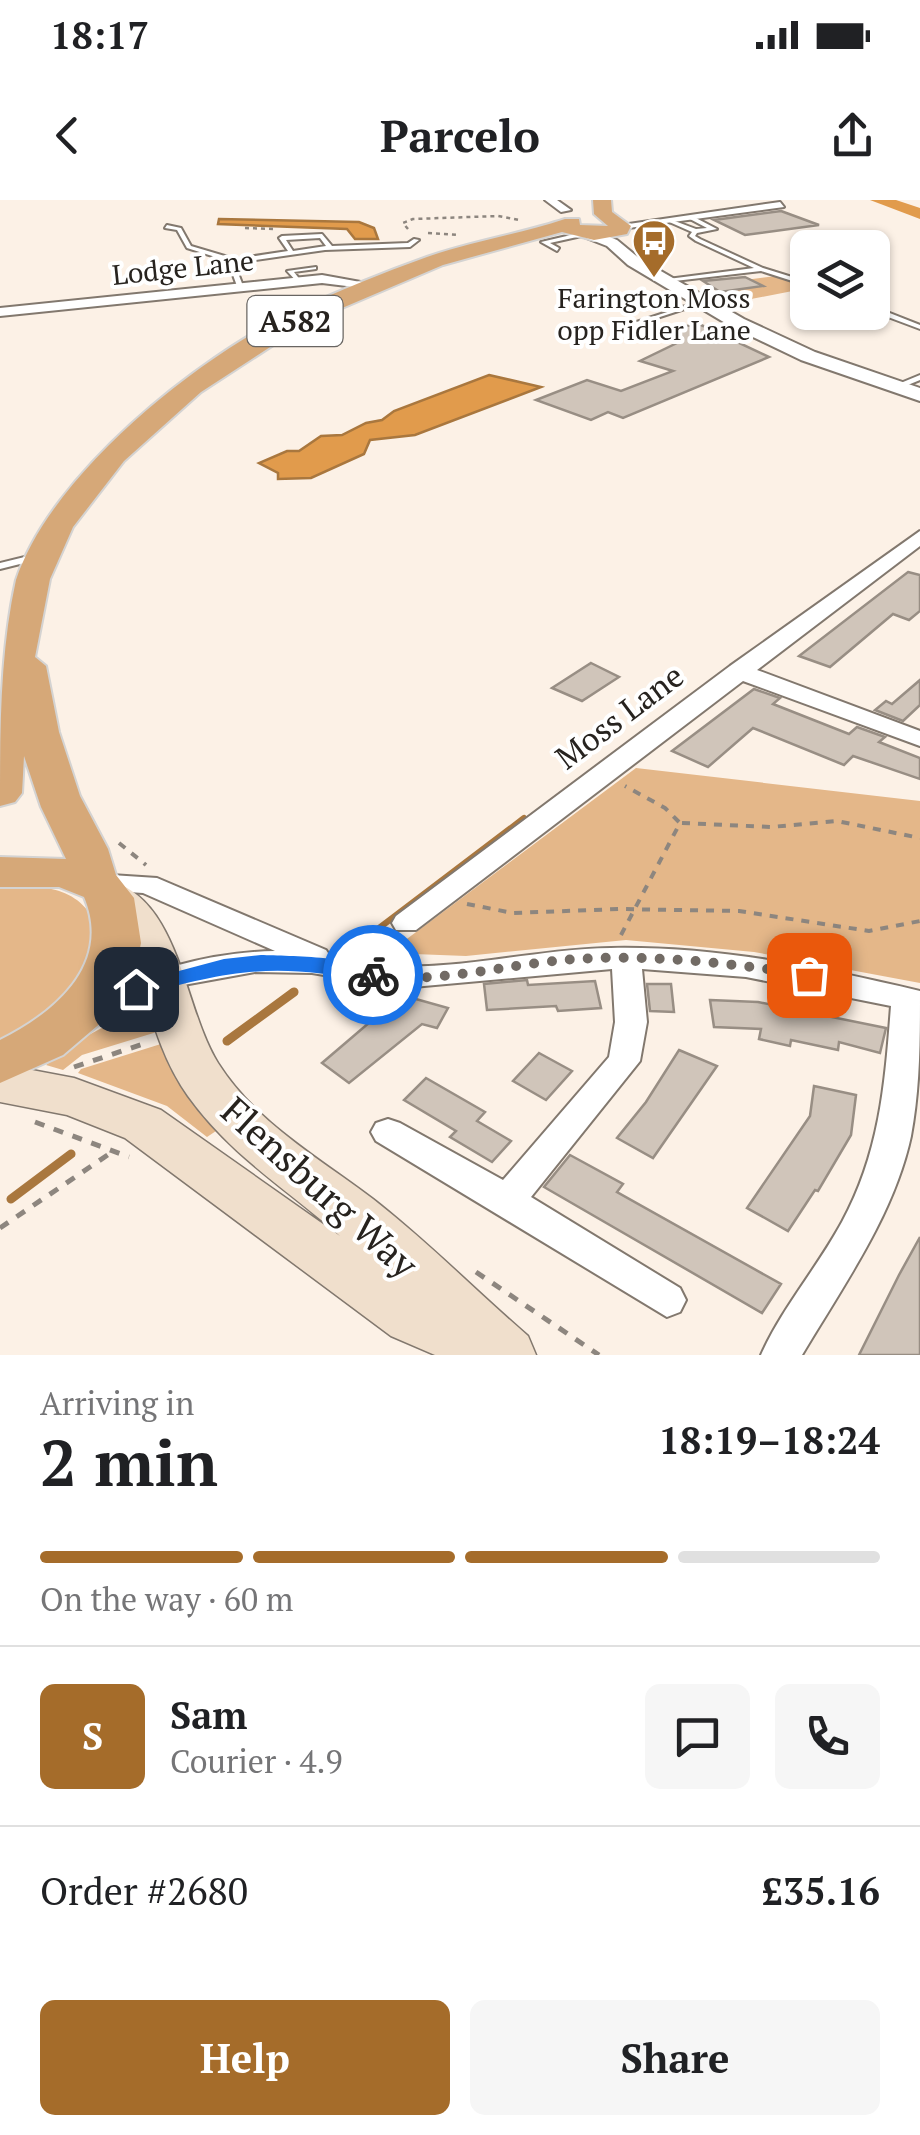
<!DOCTYPE html>
<html lang="en">
<head>
<meta charset="utf-8">
<style>
  body { margin:0; font-family:"PT Serif",serif; background:#f6f6f6; color:#202124; height:100vh; display:flex; flex-direction:column; font-size:38px; white-space:nowrap }
  * { box-sizing:border-box; margin:0 }
  p { font-size:32px; color:#757577 }
  .icon { flex:none; width:55px; height:55px; fill:none; stroke:currentColor; stroke-width:2; stroke-linecap:round; stroke-linejoin:round }
  .map { position:relative; height:1155px; overflow:hidden }
  .details { display:flex; flex-direction:column; background:#fff; flex:1 }
  .details>* { flex:none }
  .fabs { position:absolute; left:790px; top:30px; display:grid; gap:20px }
  .fabs a { display:grid; place-items:center; width:100px; height:100px; border-radius:15px; background:#fff; box-shadow:0 2px 8px #0004; font-size:50px }
  .pin { position:absolute; display:grid; place-items:center; width:85px; height:85px; color:#fff; margin:-42px; border-radius:20px; box-shadow:0 5px 15px #0006 }
  .courier { position:absolute; display:grid; place-items:center; width:100px; height:100px; margin:-50px; border:8px solid #1a73e8; border-radius:50%; background:#fff; color:#222; box-shadow:0 2px 12px #0007 }
  .summary em { font-style:normal; font-weight:800 }
  .summary div { display:flex; flex-direction:column-reverse }
  .summary { display:flex; align-items:center; justify-content:space-between; height:170px; padding:0 40px }
  h1 { font-size:65px; font-weight:800; line-height:75px }
  .bar { display:grid; grid-template-columns:repeat(4,1fr); gap:15px 10px; align-content:center; height:120px; padding:0 40px }
  .bar i { height:12px; border-radius:8px; background:#e0e0e0 }
  .bar .selected { background:#a56c2a }
  .bar p { grid-column:span 4 }
  .line { display:flex; align-items:center; gap:25px; padding:0 40px; border-top:2px solid #e0e0e0 }
  .line div { flex:1 }
  .round { display:grid; place-items:center; flex:none; width:105px; height:105px; border-radius:15px; background:#f6f6f6 }
  .action { display:flex; gap:20px; margin-top:auto; padding:20px 40px }
  .action a { flex:1; height:115px; border-radius:15px; background:#a56c2a; color:#fff; font-size:40px; font-weight:800; line-height:115px; text-align:center }
  .action a+a { background:#f6f6f6; color:#202124 }
  .status { display:flex; justify-content:space-between; align-items:center; height:70px; padding:0 50px; background:#fff; direction:ltr }
  .status svg { height:28px; fill:currentColor }
  header { display:flex; justify-content:space-between; align-items:center; height:130px; padding:0 40px; background:#fff; font-size:45px; font-weight:800 }
  .map>svg:first-child { display:block }
  .green { fill:#e4b789 }
  .water { fill:#e19b4c; stroke:#a9773e; stroke-width:2.5 }
  .lines { fill:none; stroke-linecap:round; stroke-linejoin:round }
  .stream-far1 { stroke:#a9773e; stroke-width:6 }
  .stream { stroke:#a9773e; stroke-width:9 }
  .river { fill:#e19b4c; fill-rule:evenodd }
  .building { fill:#d0c5ba; stroke:#988e84; stroke-width:2.5 }
  .service-casing { stroke:#82786e; stroke-width:4 }
  .minor-casing { stroke:#82786e; stroke-width:4 }
  .tertiary-casing { stroke:#82786e; stroke-width:4 }
  .secondary-casing { stroke:#82786e; stroke-width:3 }
  .trunk-casing { stroke:#d4d3d2; stroke-width:4 }
  .path-far2 { stroke:#8d867f; stroke-width:2.5; stroke-dasharray:4 4; stroke-linecap:butt }
  .path-far1 { stroke:#8d867f; stroke-width:4; stroke-dasharray:8 8; stroke-linecap:butt }
  .path { stroke:#8d867f; stroke-width:5; stroke-dasharray:10 10; stroke-linecap:butt }
  .service { fill:#fff; fill-rule:evenodd }
  .minor { fill:#fff; fill-rule:evenodd }
  .tertiary { fill:#fff; fill-rule:evenodd }
  .secondary { fill:#f0dfcc; fill-rule:evenodd }
  .trunk { fill:#d6a878; fill-rule:evenodd }
  .route { fill:#1a73e8 }
  .done { stroke:#726b65; stroke-width:10; stroke-dasharray:0 18 }
  .labels { text-anchor:middle; dominant-baseline:central; stroke-width:8; stroke-linejoin:round; paint-order:stroke }
  .far-street-label { font-size:28px; fill:#27231f; stroke:#fff }
  .far-poi-label { font-size:28px; fill:#27231f; stroke:#fff }
  .shield { fill:#fff; stroke:#686562; stroke-width:2.5 }
  .shield-label { font-size:30px; font-weight:bold; fill:#27231f }
  .street-label { font-size:32px; fill:#27231f; stroke:#fff }
  .near-street-label { font-size:38px; fill:#27231f; stroke:#fff }
</style>
</head>
<body>
<div class="status"><b>18:17</b><svg viewBox="0 0 49 12"><path d="M0 12V9h3v3zM5 12V6h3v6zM10 12V3h3v9zM15 12V0h3v12zM26 1h20v11H26zM47 4h2v5h-2z"/></svg></div>
<header><svg class="icon" aria-label="back" viewBox="0 0 24 24"><path d="M15 5l-7 7 7 7"/></svg>Parcelo<svg class="icon" aria-label="share" viewBox="0 0 24 24"><path d="M12 15V3M7 8l5-5 5 5M5 13v7h14v-7"/></svg></header>
<div class="map">
<svg width="920" height="1155" viewBox="0 0 920 1155">
  <rect width="100%" height="100%" fill="#fcf1e6"/>
  <path class="green" d="M776 76 808 88 720 105 691 89 711 94 742 89 737 81Z
    M636 568 920 601V783L754 752 626 740 466 756 388 753Z
    M0 685C48 686 85 686 101 737L70 797 0 847Z
    M149 803 160 831 82 855 63 870 46 865 81 839Z
    M164 843 222 927 207 937 167 906 78 873 81 869Z"/>
  <path class="water" d="M219 19 359 22 374 28 378 39H355L347 29 218 24Z
    M489 175 541 187 415 235 370 240 364 254 311 278 278 279V273L259 263 287 251H299L321 236 342 235 366 223 382 220 394 211Z"/>
  <g class="lines">
    <path class="stream-far1" d="M358 744 524 618
      M291 794 294 792"/>
    <path class="stream" d="M227 841 294 792
      M11 999 71 954"/>
    <path class="river" d="M870 0H896L920 8V19Z"/>
  </g>
  <path class="building" d="M781 11 819 25 745 35 714 20Z
    M745 77 763 86 720 92 703 81Z
    M699 124 769 157 623 218 608 212 591 220 536 200 587 180 621 191 673 171 640 161 681 141 661 130Z
    M908 372 920 375V411L909 420 893 414 830 467 799 456Z
    M591 463 619 477 582 501 552 488Z
    M920 480V505L903 521 875 510 886 501 892 504Z
    M754 489 780 498 773 504 849 534 857 527 885 537 879 542 920 558V579L853 556 844 565 753 528 708 567 672 551Z
    M527 780 528 785 595 781 601 808 558 811 556 806 487 810 484 784Z
    M647 784H671L674 812 650 811Z
    M398 794 448 808 437 828 422 824 349 883 322 863 377 816 384 820Z
    M710 800 758 802 886 828 880 853 839 842 838 850 791 840 790 846 759 839 761 829 714 827Z
    M679 850 717 866 653 958 617 938 646 902Z
    M539 853 572 871 546 900 513 881Z
    M426 878 485 912 477 921 511 941 492 962 450 937 456 931 404 900Z
    M814 886 856 895 851 935 818 991 815 990 788 1031 747 1008 810 916Z
    M570 955 623 984 617 992 781 1084 762 1113 544 987Z
    M920 1037V1155H859L899 1075Z"/>
  <g class="lines">
    <g class="service-casing">
      <path id="service" d="M688 16H692L717 29 697 33 695 36 700 39 763 68 808 82V86L761 71 666 82 668 79 754 68 696 41 689 36 692 32 667 21 672 20 696 29 707 28 688 18Z
        M167 25 181 28 191 46 235 59 288 51 279 38 282 36 322 34 332 46 408 43 414 39 419 40 410 47 325 50 241 62 235 65 243 86 240 88 237 86 229 64 231 62 187 48 177 30 165 28ZM320 38 326 46 293 51 286 40Z
        M584 32 586 35 550 43 559 48 557 51 541 42Z
        M316 67V69L294 72 301 81 298 83 287 71Z
        M701 101 706 102 620 130 615 129Z
        M872 106 920 125V129L872 111Z
        M920 175V180L898 189 891 187Z
        M41 353 44 354V358L0 369V363Z"/>
    </g>
    <g class="minor-casing">
      <path id="minor" d="M545 0H557L571 10 561 12Z
        M780 2 784 7 621 29 615 26Z
        M322 75 377 85 371 89 322 83 0 116V108Z
        M920 331V346L757 470 920 531V546L743 481 416 730H396L392 723 396 716 730 466Z
        M96 674 157 678 326 750 330 756C350 760 370 765 390 766 463 770 537 749 611 748 715 746 819 767 920 791 920 840 920 888 911 936 894 1015 843 1086 802 1155H761C782 1108 817 1068 842 1022 880 952 885 884 891 806L746 777 642 769 647 822 640 861 531 997 680 1088 686 1100 680 1112 667 1117 376 941 371 932 376 923 388 919 400 923 503 980 609 857 615 822 612 769 402 788 312 773 255 772 178 786 92 819 81 816 77 808 81 800C143 773 207 752 275 751L143 693 86 689 82 683 86 677Z"/>
    </g>
    <g class="tertiary-casing">
      <path id="tertiary" d="M589 29 617 40 640 59 744 119 815 152 920 188V201L801 160 732 127 628 65 607 46 584 37 581 34Z"/>
    </g>
    <g class="secondary-casing">
      <path id="secondary" d="M108 680C181 700 183 807 218 863 256 923 318 957 373 999 427 1041 476 1091 528 1136L536 1155H435L391 1136 125 938 67 915 0 902V864L74 878 161 910 340 1036C286 988 232 957 188 896 154 848 147 793 127 740 120 721 98 711 87 694L93 684Z"/>
    </g>
    <g class="trunk-casing">
      <path id="trunk" d="M593 0H611L612 12 631 26 627 34 594 40 562 32 443 65 307 123 201 192 124 261 73 327 50 379 35 457 46 466 59 532 80 596 108 649 116 675 134 698 141 743 136 767 126 788 103 821 63 855 0 883V840C54 813 113 765 84 697L59 687H0V657L66 659 41 607 24 556 22 593 15 602 0 606C0 531 0 452 16 380 50 276 196 158 293 112 336 92 382 73 427 57 472 41 520 34 565 19H579L580 25 608 26 594 14Z"/>
    </g>
    <path class="path-far2" d="M245 28 275 29
      M408 29 403 23 413 19 498 16 519 20
      M428 33 458 35"/>
    <path class="path-far1" d="M682 623 771 627 837 621 920 638
      M119 643 146 665
      M467 704 513 713 619 709 739 711 869 731 920 721
      M621 735 680 623 665 608 625 586
      M365 752 386 737"/>
    <path class="path" d="M74 867 149 842
      M35 922 129 957
      M0 1028 115 950
      M476 1072 599 1155"/>
    <use href="#service" class="service"/>
    <use href="#minor" class="minor"/>
    <use href="#tertiary" class="tertiary"/>
    <use href="#secondary" class="secondary"/>
    <use href="#trunk" class="trunk"/>
  </g>
  <path class="route" d="M261 755C289 756 364 756 383 775L373 782C272 762 234 770 136 796L127 789 130 784 224 759Z"/>
  <g class="lines">
    <path class="done" d="M373 775C431 785 505 765 564 760 646 753 728 763 809 775"/>
  </g>
  <defs>
    <g id="bus-pin" transform="scale(2.25)"><path d="M0 17L-7.5 6A9.5 9.5 0 1 1 7.5 6Z" fill="#a56c2a" stroke="#fff"/><path d="M-5-6H5V4H4V6H2V4H-2V6H-4V4H-5ZM-3.5-4V0h7V-4ZM-3.5 1.2v1.5H-2V1.2ZM2 1.2v1.5H3.5V1.2Z" fill="#fff"/></g>
  </defs>
  <g fill-rule="evenodd">
    <use href="#bus-pin" x="654" y="41"/>
  </g>
  <g class="labels">
    <g class="far-street-label">
      <text transform="translate(183 67) rotate(-6)">Lodge Lane</text>
    </g>
    <g class="far-poi-label">
      <text x="654" y="97">Farington Moss<tspan x="654" dy="32">opp Fidler Lane</tspan></text>
    </g>
    <rect class="shield" x="247.5" y="96" width="95" height="50" rx="8"/>
    <g class="shield-label">
      <text x="295" y="121">A582</text>
    </g>
    <g class="street-label">
      <text transform="translate(619 516) rotate(-37)">Moss Lane</text>
    </g>
    <g class="near-street-label">
      <text transform="translate(320 987) rotate(42)">Flensburg Way</text>
    </g>
  </g>
</svg>
<div class="fabs">
<a><svg class="icon" aria-label="layers" viewBox="0 0 24 24"><path d="M12 4l9 5-9 5-9-5zM3 14l9 5 9-5"/></svg></a>
</div>
<div class="pin" style="left:809px;top:775px;background:#ea580c"><svg class="icon" aria-label="bag" viewBox="0 0 24 24"><path d="M5 8h14l-1 12H6zM9 8a3 3 0 0 1 6 0"/></svg></div>
<div class="pin" style="left:136px;top:789px;background:#1f2937"><svg class="icon" aria-label="home" viewBox="0 0 24 24"><path d="M3 11l9-7 9 7M6 9v11h12V9"/></svg></div>
<div class="courier" style="left:373px;top:775px"><svg class="icon" aria-label="bike" viewBox="0 0 24 24"><circle cx="6" cy="16" r="4"/><circle cx="18" cy="16" r="4"/><path d="M6 16l4-8h5l3 8M10 8l3 8H6M13 5h3"/></svg></div>
</div>
<section class="details">
<div class="summary"><div><h1>2 min</h1><p>Arriving in</p></div><em>18:19–18:24</em></div>
<div class="bar"><i class="selected"></i><i class="selected"></i><i class="selected"></i><i></i><p>On the way · 60 m</p></div>
<div class="line" style="height:180px"><b class="round" style="background:#a56c2a;color:#fff">S</b><div><b>Sam</b><p>Courier · 4.9</p></div><a class="round"><svg class="icon" aria-label="chat" viewBox="0 0 24 24"><path d="M4 5h16v11H9l-5 4z"/></svg></a><a class="round"><svg class="icon" aria-label="phone" viewBox="0 0 24 24"><path d="M5 4h4l2 5-3 2q2 4 5 5l2-3 5 2v4C11 20 4 13 5 4z"/></svg></a></div>
<div class="line" style="height:130px"><div>Order #2680</div><b>£35.16</b></div>
<div class="action"><a>Help</a><a>Share</a></div>
</section>
</body>
</html>
